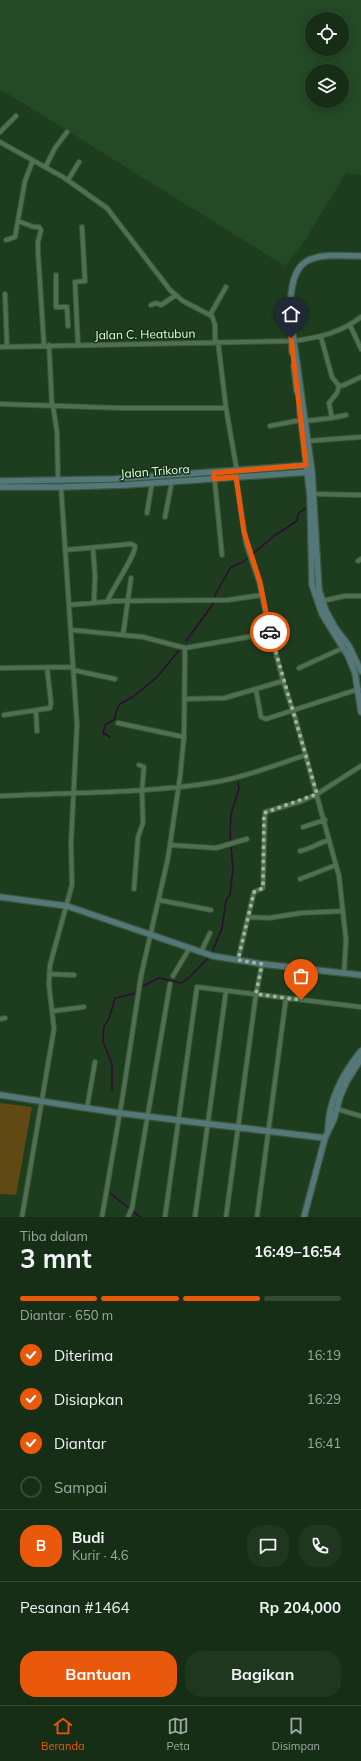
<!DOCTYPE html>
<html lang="id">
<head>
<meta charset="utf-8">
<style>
  body { margin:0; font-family:Mulish,sans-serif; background:#1f361f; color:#f1f3f6; height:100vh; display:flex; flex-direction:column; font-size:15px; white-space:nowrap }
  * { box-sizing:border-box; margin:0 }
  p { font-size:13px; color:#9ea8a1 }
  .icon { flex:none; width:22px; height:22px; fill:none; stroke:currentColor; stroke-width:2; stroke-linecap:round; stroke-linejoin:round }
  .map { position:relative; height:1217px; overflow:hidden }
  .drawer { display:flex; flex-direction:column; background:#162e16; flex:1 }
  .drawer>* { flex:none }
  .fabs { position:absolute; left:305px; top:12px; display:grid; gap:8px }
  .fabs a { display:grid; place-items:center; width:44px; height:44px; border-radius:50%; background:#162e16; box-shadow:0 2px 10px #0003,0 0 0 1px #354a35; font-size:20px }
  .pin { position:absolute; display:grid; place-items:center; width:34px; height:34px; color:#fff; margin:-41px -17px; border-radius:50% 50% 50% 0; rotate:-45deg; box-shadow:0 0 4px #0007 }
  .pin .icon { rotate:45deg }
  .courier { position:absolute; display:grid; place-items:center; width:40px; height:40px; margin:-20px; border:3px solid #ea580c; border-radius:50%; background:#fff; color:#222; box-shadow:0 1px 5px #0007 }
  .overview em { font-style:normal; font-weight:700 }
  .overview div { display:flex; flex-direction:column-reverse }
  .overview { display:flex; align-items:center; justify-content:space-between; height:68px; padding:0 20px }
  h1 { font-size:26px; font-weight:700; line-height:30px }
  .bar { display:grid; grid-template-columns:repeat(4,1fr); gap:6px 4px; align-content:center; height:48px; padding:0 20px }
  .bar i { height:5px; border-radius:3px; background:#354a35 }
  .bar .selected { background:#ea580c }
  .bar p { grid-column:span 4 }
  .line { display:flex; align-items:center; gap:10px; padding:0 20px; border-top:1px solid #354a35 }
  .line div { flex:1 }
  .round { display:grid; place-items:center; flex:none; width:42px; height:42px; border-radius:16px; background:#1f361f }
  ol { padding:0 20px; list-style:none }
  li { display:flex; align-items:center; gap:12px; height:44px }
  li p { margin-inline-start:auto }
  li .icon { padding:4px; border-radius:50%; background:#ea580c; color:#fff; stroke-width:4 }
  li:last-child { color:#9ea8a1 }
  li i { width:22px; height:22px; border:2px solid #354a35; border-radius:50% }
  .button { display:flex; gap:8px; margin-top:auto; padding:8px 20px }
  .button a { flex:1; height:46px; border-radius:16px; background:#ea580c; color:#fff; font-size:16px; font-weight:700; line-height:46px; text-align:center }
  .button a+a { background:#1f361f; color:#f1f3f6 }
  .dock { display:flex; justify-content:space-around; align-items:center; height:56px; border-top:1px solid #354a35; background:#162e16; font-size:11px; color:#9ea8a1 }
  .dock a { display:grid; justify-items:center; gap:2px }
  .dock .selected { color:#ea580c }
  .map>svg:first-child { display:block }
  .built { fill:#244925; fill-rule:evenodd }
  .green { fill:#604913 }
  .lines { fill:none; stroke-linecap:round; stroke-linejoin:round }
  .stream { stroke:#330937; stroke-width:1.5 }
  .street-casing { stroke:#3a563c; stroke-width:6 }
  .secondary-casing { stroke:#3a563c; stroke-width:8 }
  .street { stroke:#50714f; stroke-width:4 }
  .secondary { stroke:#547779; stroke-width:5.5 }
  .done { stroke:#a0b79f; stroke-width:4; stroke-dasharray:0 7.2 }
  .route { stroke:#ea580c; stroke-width:5 }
  .labels { text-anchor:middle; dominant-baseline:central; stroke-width:3; stroke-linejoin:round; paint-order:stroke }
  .street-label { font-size:12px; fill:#e6f9e5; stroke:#133214 }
</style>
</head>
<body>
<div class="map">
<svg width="361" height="1217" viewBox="0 0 361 1217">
  <rect width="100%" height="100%" fill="#1d3d1e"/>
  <path class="built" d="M0 0H361V175L346 173 304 242 285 266 0 89ZM312 19H342V49H312ZM312 71H342V101H312Z"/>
  <path class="green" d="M0 1103 32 1107 16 1195 0 1194Z"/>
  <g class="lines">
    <path class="stream" d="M186 641 213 604 216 593 231 567 243 562 274 536 297 521 298 514 307 507
      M110 737 103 733 105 725 115 719 116 711 120 704 134 696 157 677 181 648
      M212 952 222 928 226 900 230 895 233 870 230 832 231 814 239 789 238 782
      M141 987 159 978 181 983 190 977 208 958
      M112 1090V1064L103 1041 104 1026 109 1019 115 998 133 994 138 990
      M110 1193 140 1217"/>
    <g class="street-casing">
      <path id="street" d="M0 132 16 116
        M0 142 63 177 107 208 170 290 183 301 212 316 215 325V342
        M46 166 55 148 67 132
        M68 180 79 162
        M18 221 34 227H39L41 230 38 242V252L44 345
        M6 240 15 237 25 181 33 160
        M56 275V307H67L68 326
        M5 294 7 347
        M151 305 156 303 161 305 176 295
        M210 315 226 287
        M350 325 361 349
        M321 337 332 377 339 386 344 385 361 377
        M218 342 226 408 237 471
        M49 345 52 406
        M78 345 75 282 85 281 82 227
        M0 347 295 341C320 337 340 333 361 317
        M0 404 121 408H226
        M53 406 57 432 58 481
        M332 418 346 415
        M305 421 332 418 329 403 337 393 339 386
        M270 426 301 420
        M308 441 361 437
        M214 473 222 555
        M236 477 246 544 259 582 267 620 283 681 295 717 339 876 346 940 344 973
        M314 494 361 495
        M147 513 152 483
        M165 517 172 481
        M93 548 95 576 94 602
        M65 550 131 544 135 546C136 555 112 589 107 602
        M358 561 361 559
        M322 601 345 596H361
        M69 605 115 601 228 600 262 595
        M72 630 143 637 185 648
        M123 635 131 578
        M0 668 73 667
        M299 668 343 648
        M73 670 115 679
        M256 690 261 717 266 719 359 689
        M184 699 225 698 283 681
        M36 711 37 731
        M4 715 50 708 51 703 47 668
        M118 723 184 737
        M0 796C70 792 140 794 210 783 243 778 275 765 306 755
        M303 827 325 820
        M170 845 216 848 247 839
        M300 851C311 849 318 843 329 840
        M300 879 336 865
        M134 889 138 837 143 823 142 790 144 767 139 765
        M159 900 211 910
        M248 917 254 892 263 888 265 812 302 801 317 794 361 766
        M201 952 210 933
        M238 960 248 917 269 918 301 913 343 911
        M49 974 74 975
        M173 976 189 949
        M53 1011 84 1007
        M0 1019 5 1018
        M87 1108 95 1062
        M337 1109 361 1116
        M22 1217 54 1029 49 985 50 965 72 885 71 843 77 725 61 487
        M102 1217 123 1094 141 976 168 858 180 777 184 737 185 648 271 633
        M128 1217 132 1208 170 984
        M165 1217 197 987 361 1007
        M195 1217 226 991
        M226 1217 256 994 262 964
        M257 1217 286 998"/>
    </g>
    <g class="secondary-casing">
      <path id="secondary" d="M361 256C308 254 291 254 290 313L312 472 319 590 326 611 336 629 349 646 361 671
        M292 334V352
        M294 366 297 391
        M300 410 310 496 312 585 322 614 348 656 355 673 361 712
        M0 481 114 479 309 465
        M0 487H61L126 485 310 472
        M0 897 67 906 213 956 262 964 361 975
        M0 1095 119 1113 325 1138
        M328 1129C329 1099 343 1073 361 1051
        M304 1217 325 1138 334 1119 340 1097 347 1081 361 1059"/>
    </g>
    <use href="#street" class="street"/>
    <use href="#secondary" class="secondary"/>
  </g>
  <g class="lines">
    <path class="done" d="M270 632 317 794 264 813 263 888 254 892 238 960 262 964 256 994 301 1000"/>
    <path class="route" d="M270 632 260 582 244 532 236 477 214 479V473L306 465 291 338"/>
  </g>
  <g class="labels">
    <g class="street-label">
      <text transform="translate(145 334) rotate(-1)">Jalan C. Heatubun</text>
      <text transform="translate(155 471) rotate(-4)">Jalan Trikora</text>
    </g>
  </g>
</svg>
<div class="fabs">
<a><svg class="icon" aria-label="locate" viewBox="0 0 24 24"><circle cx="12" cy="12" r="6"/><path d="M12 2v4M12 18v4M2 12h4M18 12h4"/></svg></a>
<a><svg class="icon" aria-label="layers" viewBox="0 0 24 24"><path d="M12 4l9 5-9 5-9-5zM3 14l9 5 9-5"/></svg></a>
</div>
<div class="pin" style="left:301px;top:1000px;background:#ea580c"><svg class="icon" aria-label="bag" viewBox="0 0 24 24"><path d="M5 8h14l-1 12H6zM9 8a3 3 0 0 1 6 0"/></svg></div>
<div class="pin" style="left:291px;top:338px;background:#1f2937"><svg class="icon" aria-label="home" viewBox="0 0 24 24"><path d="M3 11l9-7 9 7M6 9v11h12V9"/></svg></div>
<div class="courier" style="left:270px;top:632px"><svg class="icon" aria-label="car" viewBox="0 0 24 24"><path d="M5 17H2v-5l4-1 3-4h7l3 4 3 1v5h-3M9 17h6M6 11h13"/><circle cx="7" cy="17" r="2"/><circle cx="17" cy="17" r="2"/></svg></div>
</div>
<section class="drawer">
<div class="overview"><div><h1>3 mnt</h1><p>Tiba dalam</p></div><em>16:49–16:54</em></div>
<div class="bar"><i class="selected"></i><i class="selected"></i><i class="selected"></i><i></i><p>Diantar · 650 m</p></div>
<ol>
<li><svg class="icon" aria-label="check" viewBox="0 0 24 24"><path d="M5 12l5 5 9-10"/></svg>Diterima<p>16:19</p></li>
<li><svg class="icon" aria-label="check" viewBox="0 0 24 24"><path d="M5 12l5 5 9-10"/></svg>Disiapkan<p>16:29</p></li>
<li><svg class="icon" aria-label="check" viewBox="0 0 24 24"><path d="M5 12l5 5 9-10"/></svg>Diantar<p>16:41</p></li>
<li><i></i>Sampai</li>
</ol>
<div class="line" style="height:72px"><b class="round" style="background:#ea580c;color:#fff">B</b><div><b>Budi</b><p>Kurir · 4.6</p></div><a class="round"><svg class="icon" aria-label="chat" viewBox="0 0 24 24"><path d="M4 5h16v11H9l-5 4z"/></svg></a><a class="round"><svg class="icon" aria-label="phone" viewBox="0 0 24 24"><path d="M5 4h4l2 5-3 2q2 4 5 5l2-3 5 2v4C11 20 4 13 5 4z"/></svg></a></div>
<div class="line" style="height:52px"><div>Pesanan #1464</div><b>Rp 204,000</b></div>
<div class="button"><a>Bantuan</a><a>Bagikan</a></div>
</section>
<nav class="dock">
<a class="selected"><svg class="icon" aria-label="home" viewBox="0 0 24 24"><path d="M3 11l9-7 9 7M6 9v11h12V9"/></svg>Beranda</a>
<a><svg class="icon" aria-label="map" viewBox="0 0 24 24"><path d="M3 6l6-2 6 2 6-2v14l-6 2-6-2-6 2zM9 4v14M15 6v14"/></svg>Peta</a>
<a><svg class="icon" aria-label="saved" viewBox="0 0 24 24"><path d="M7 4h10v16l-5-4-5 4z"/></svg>Disimpan</a>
</nav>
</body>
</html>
